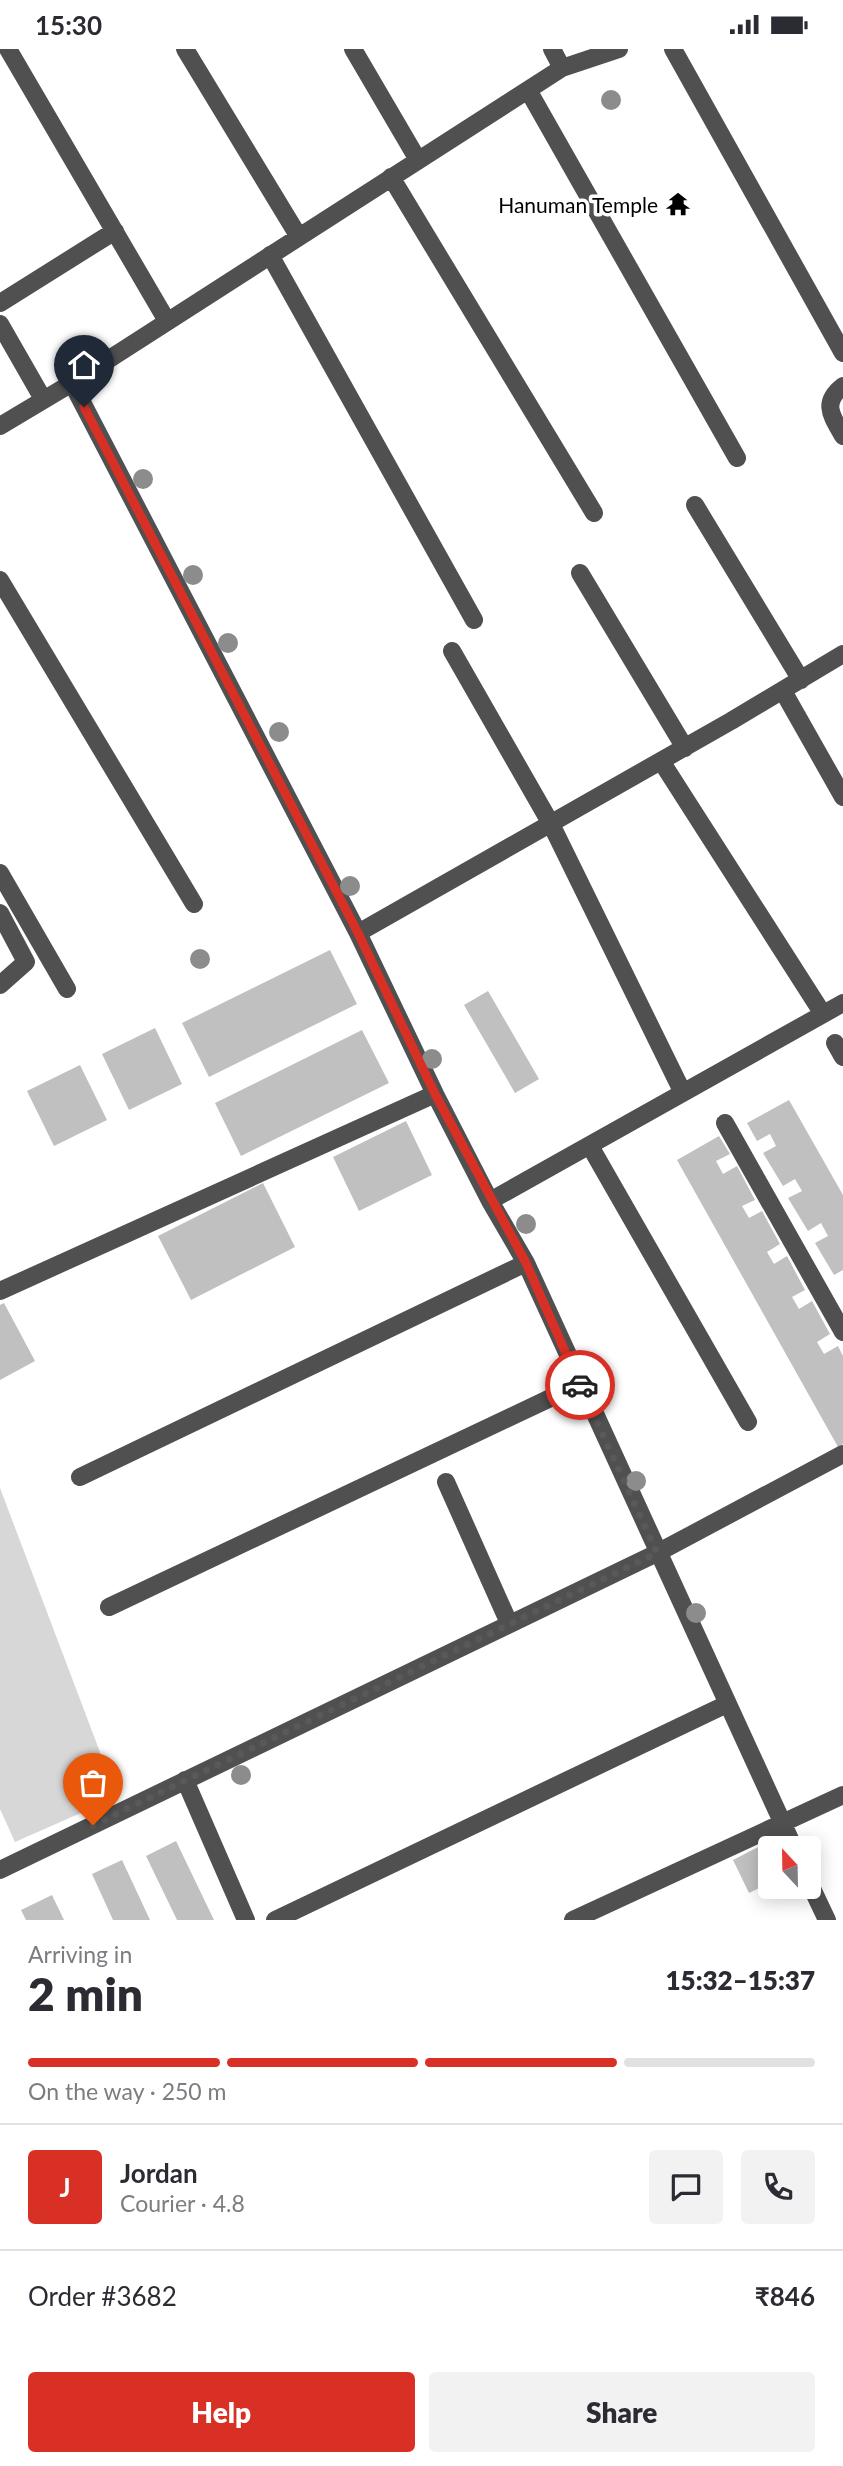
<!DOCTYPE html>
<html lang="en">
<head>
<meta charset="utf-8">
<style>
  body { margin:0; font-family:Lato,sans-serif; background:#f2f2f3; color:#2b2b33; height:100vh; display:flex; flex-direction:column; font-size:26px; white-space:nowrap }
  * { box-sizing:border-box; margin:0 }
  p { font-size:23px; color:#7c7c81 }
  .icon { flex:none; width:38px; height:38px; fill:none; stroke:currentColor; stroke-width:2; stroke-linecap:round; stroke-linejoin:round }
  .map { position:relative; height:1871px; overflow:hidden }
  .panel { display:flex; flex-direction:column; background:#fff; flex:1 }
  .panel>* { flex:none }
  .needle { width:46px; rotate:338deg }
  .controls { position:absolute; left:758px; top:1787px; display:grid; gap:14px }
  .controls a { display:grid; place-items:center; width:63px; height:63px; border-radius:7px; background:#fff; box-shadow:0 4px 18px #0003; font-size:35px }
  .pin { position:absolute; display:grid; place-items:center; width:60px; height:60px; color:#fff; margin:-72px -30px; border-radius:50% 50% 50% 0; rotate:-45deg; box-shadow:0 0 7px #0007 }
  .pin .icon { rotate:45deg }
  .courier { position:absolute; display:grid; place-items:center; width:70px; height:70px; margin:-35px; border:5px solid #d93025; border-radius:50%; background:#fff; color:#222; box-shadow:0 2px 9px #0007 }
  .summary em { font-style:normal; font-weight:800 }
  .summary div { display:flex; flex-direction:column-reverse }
  .summary { display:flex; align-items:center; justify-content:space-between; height:119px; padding:0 28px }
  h1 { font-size:46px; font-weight:800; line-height:52px }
  .bar { display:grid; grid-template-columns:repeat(4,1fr); gap:10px 7px; align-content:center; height:84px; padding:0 28px }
  .bar i { height:9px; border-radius:5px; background:#e1e1e2 }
  .bar .active { background:#d93025 }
  .bar p { grid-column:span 4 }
  .line { display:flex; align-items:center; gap:18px; padding:0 28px; border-top:2px solid #e1e1e2 }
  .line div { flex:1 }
  .round { display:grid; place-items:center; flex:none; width:74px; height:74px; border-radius:7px; background:#f2f2f3 }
  .action { display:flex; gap:14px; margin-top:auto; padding:14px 28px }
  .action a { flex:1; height:80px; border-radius:7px; background:#d93025; color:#fff; font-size:28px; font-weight:800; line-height:80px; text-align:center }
  .action a+a { background:#f2f2f3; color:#2b2b33 }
  .status { display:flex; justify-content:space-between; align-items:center; height:49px; padding:0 35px; background:#fff; direction:ltr }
  .status svg { height:19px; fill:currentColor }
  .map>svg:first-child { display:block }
  .green { fill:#d7d7d7 }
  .building { fill:#c0c0c0 }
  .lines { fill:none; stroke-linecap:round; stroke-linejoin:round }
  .minor { stroke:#505050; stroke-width:18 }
  .tree { fill:#8c8c8c }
  .done { stroke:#595959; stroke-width:7; stroke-dasharray:0 12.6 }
  .route { stroke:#d93025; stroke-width:9 }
  .labels { text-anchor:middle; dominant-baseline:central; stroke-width:7; stroke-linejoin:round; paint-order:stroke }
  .poi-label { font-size:21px; fill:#000; stroke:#fff; text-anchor:end }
</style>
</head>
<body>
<div class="status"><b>15:30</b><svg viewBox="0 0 49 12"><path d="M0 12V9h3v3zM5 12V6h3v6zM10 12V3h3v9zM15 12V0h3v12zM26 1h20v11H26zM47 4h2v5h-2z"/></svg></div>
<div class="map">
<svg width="843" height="1871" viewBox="0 0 843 1871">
  <rect width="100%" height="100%" fill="#fff"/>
  <path class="green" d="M0 1439 117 1748 15 1793 0 1760Z"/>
  <path class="building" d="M330 901 357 955 209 1028 182 974Z
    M488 942 539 1030 515 1044 464 956Z
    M155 979 182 1035 129 1061 102 1005Z
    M362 981 389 1034 241 1107 215 1054Z
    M80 1016 107 1071 54 1097 27 1042Z
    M789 1051 843 1146V1221L834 1226 815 1194 828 1187 821 1174 808 1182 788 1149 802 1142 795 1130 783 1137 763 1104 776 1097 770 1085 757 1092 747 1074Z
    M406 1072 432 1126 359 1162 333 1108Z
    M719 1087 730 1105 716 1112 723 1125 737 1117 755 1151 742 1157 749 1169 762 1162 780 1195 767 1203 774 1215 787 1207 805 1241 792 1248 799 1260 812 1252 830 1285 817 1293 824 1305 838 1297 843 1307V1395L838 1398 677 1111Z
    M263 1134 295 1198 191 1251 158 1187Z
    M4 1254 35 1312 0 1331V1256Z
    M176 1792 214 1871H177L146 1807Z
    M770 1792 774 1799H770V1834L749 1844 733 1811Z
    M122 1811 150 1871H113L92 1825Z
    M52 1846 64 1871H26L21 1861Z"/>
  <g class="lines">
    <path class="minor" d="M8 0 167 272
      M185 0 299 188
      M353 0 418 111
      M673 0 843 304
      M562 19 619 0
      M528 41 737 409
      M391 128 594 464
      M270 206 474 571
      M0 254 115 182
      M0 275 43 350
      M72 334 358 884 435 1045 490 1152 526 1214 794 1799
      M843 337C821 354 832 367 843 387
      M0 377 72 334 562 19 552 0
      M695 456 801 631
      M580 524 685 699
      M0 531 194 855
      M452 602 551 775 683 1044
      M783 642 843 748
      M661 712 823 965
      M0 824 67 940
      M0 864 26 913 0 936
      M358 884 731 672 843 605
      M835 994 843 1008
      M725 1074 843 1283
      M590 1097 748 1373
      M490 1152 843 954
      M0 1242 435 1045
      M80 1428 526 1214
      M446 1433 509 1574
      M109 1558 580 1335
      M185 1731 246 1871
      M0 1821 657 1504 843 1405
      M808 1831 827 1871
      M275 1871 727 1655
      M573 1871 843 1746"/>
  </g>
  <g class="tree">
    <circle cx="611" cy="51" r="10"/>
    <circle cx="143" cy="430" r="10"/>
    <circle cx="193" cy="526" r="10"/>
    <circle cx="228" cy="594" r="10"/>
    <circle cx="279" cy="683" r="10"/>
    <circle cx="350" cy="837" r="10"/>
    <circle cx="200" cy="910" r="10"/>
    <circle cx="432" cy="1010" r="10"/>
    <circle cx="526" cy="1175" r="10"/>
    <circle cx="597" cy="1325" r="10"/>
    <circle cx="636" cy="1432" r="10"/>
    <circle cx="696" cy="1564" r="10"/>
    <circle cx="241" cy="1726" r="10"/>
  </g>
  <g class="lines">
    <path class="done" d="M93 1776 657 1504 580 1336"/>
    <path class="route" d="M84 358 358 884 435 1045 526 1214 580 1336"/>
  </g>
  <defs>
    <g id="temple-bare" transform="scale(1.89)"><path d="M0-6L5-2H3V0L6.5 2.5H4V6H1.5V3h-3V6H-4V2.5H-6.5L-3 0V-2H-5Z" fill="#000" stroke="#fff" stroke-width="2.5" paint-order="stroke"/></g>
  </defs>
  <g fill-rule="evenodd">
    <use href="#temple-bare" x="678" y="155"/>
  </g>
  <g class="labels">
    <g class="poi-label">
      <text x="658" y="155">Hanuman Temple</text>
    </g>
  </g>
</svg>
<div class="controls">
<a><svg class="needle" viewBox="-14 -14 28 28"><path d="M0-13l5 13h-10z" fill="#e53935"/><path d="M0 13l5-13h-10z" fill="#7c7c81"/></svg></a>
</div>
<div class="pin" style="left:93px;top:1776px;background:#ea580c"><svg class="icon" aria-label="bag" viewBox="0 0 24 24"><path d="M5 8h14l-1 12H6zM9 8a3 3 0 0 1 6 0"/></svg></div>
<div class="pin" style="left:84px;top:358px;background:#1f2937"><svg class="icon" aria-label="home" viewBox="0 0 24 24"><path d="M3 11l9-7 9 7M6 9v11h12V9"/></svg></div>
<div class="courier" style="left:580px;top:1336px"><svg class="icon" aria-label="car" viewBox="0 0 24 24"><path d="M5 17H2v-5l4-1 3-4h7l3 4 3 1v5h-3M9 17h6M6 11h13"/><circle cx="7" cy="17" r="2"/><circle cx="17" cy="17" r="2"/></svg></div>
</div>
<section class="panel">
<div class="summary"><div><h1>2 min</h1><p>Arriving in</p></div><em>15:32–15:37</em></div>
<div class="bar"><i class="active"></i><i class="active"></i><i class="active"></i><i></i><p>On the way · 250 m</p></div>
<div class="line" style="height:126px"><b class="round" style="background:#d93025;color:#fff">J</b><div><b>Jordan</b><p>Courier · 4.8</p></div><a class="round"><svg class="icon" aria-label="chat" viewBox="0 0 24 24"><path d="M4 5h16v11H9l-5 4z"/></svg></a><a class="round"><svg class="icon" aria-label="phone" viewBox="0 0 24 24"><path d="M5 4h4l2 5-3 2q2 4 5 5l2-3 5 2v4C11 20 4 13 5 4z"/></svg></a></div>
<div class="line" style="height:91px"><div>Order #3682</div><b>₹846</b></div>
<div class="action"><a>Help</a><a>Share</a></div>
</section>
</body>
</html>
